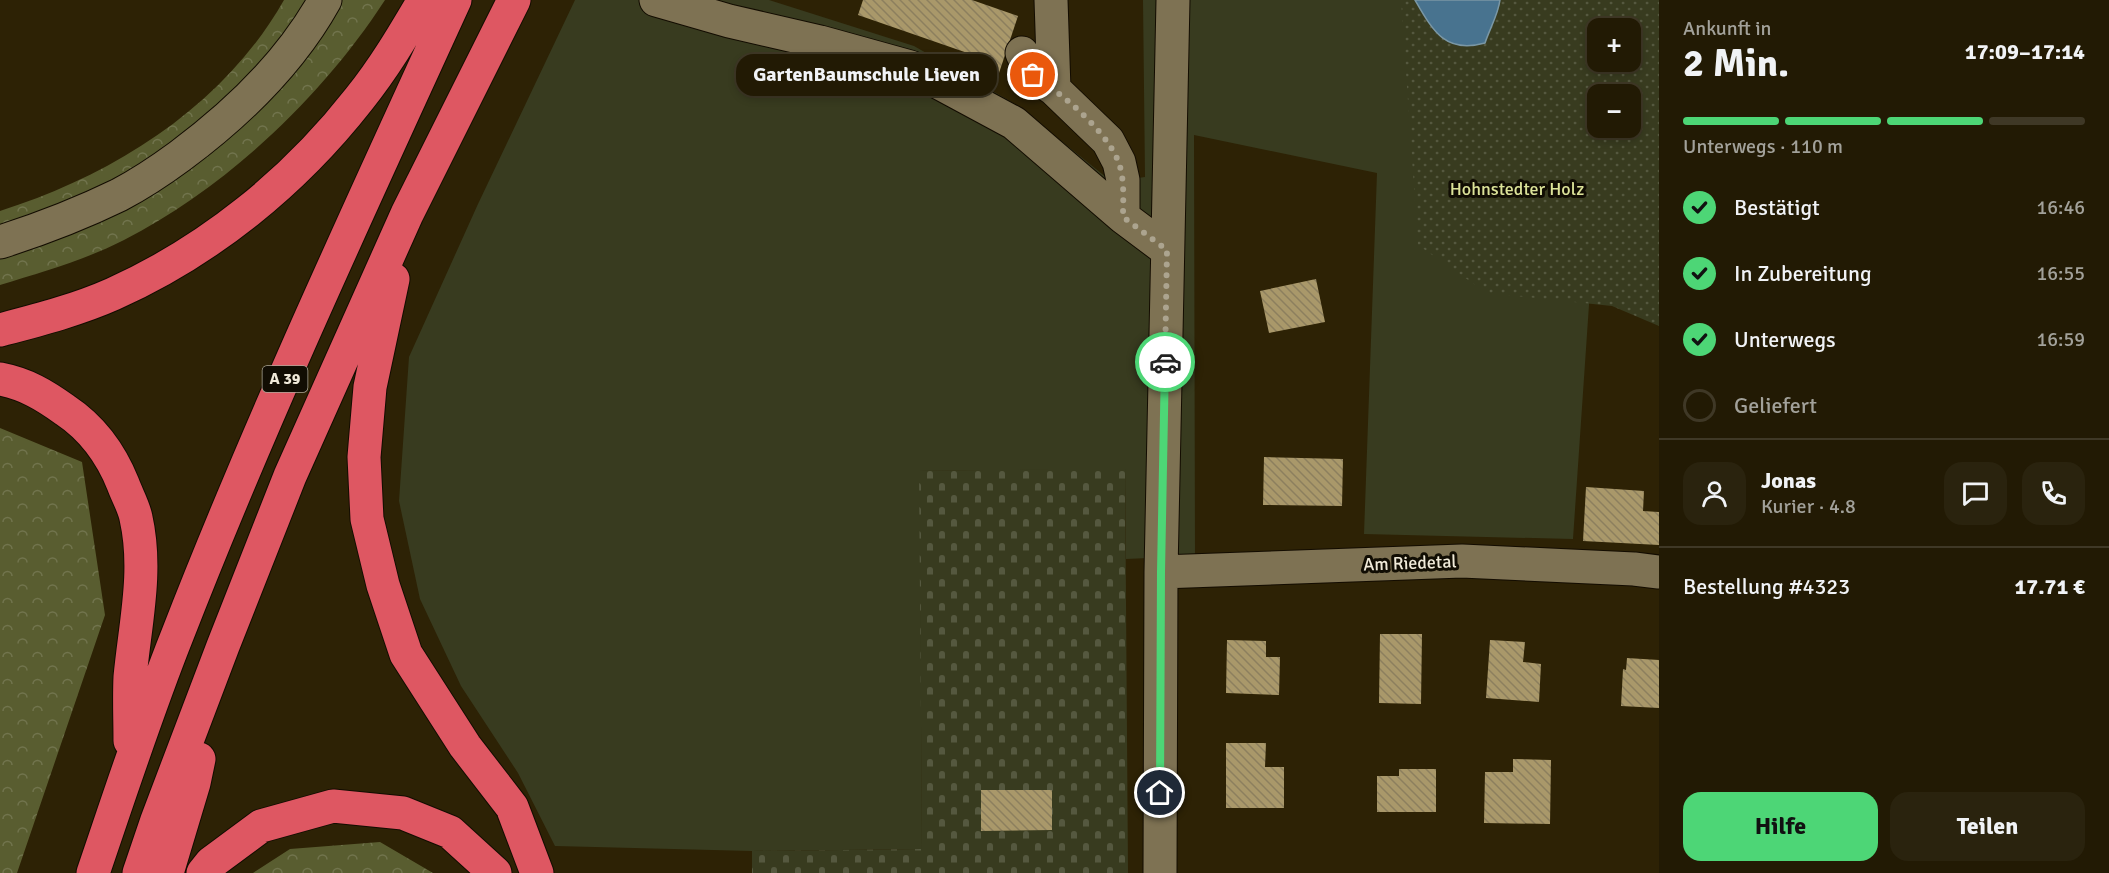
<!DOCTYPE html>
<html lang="de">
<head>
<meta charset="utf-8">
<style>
  body { margin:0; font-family:Signika,sans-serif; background:#2a230e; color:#f1f3f6; height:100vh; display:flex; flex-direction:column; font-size:22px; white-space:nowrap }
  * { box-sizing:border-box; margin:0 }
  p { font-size:20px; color:#a2a19a }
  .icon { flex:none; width:33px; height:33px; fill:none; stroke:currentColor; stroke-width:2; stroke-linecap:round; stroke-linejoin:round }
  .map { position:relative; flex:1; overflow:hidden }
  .side { display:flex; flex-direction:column; background:#221a04; width:450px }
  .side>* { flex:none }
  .buttons { position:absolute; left:1587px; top:18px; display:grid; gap:12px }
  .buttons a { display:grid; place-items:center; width:54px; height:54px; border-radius:12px; background:#221a04; box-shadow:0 3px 9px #0003,0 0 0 2px #3f3826; font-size:30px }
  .pin { position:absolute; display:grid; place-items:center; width:51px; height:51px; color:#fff; margin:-26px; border:3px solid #fff; border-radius:50%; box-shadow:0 2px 6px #0007 }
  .courier { position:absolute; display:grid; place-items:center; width:60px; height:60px; margin:-30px; border:4px solid #4dd676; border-radius:50%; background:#fff; color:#222; box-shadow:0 2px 8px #0007 }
  .bubble { position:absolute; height:42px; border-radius:18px; background:#221a04; box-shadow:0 3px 9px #0003,0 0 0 2px #3f3826; font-size:20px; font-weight:700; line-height:42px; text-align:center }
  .head em { font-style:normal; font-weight:700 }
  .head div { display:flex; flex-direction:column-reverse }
  .head { display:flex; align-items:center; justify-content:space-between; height:102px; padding:0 24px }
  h1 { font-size:39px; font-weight:700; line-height:45px }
  .bar { display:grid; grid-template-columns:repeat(4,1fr); gap:9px 6px; align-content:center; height:72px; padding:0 24px }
  .bar i { height:8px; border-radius:4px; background:#3f3826 }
  .bar .selected { background:#4dd676 }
  .bar p { grid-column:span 4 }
  .line { display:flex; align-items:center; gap:15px; padding:0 24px; border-top:2px solid #3f3826 }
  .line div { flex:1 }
  .round { display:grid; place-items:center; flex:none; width:63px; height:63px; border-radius:18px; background:#2a230e }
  ol { padding:0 24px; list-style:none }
  li { display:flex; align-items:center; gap:18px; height:66px }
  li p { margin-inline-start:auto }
  li .icon { padding:6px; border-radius:50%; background:#4dd676; color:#111; stroke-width:4 }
  li:last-child { color:#a2a19a }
  li i { width:33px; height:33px; border:3px solid #3f3826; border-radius:50% }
  .cta { display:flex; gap:12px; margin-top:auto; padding:12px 24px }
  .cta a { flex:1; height:69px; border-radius:18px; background:#4dd676; color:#111; font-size:24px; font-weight:700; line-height:69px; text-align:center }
  .cta a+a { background:#2a230e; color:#f1f3f6 }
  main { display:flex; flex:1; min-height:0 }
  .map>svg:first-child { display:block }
  .grass { fill:#383b1f; fill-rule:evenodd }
  .forest { fill:url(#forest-crowns) }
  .cemetery { fill:url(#cemetery-stones) }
  .park { fill:url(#park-dots); fill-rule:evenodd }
  .water { fill:#48738f; stroke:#7a97a5; stroke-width:1.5 }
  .building { fill:url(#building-back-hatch) }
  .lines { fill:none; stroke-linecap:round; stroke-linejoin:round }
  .minor-casing { stroke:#130c00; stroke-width:35 }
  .highway-casing { stroke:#130c00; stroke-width:35 }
  .minor { stroke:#7e7253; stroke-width:33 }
  .highway { stroke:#de5762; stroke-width:33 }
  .done { stroke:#aca48f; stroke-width:6; stroke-dasharray:0 10.8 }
  .route { stroke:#4dd676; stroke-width:8 }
  .labels { text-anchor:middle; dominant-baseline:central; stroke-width:6; stroke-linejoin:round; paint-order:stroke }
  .shield { fill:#110d03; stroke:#ada899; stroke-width:1.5 }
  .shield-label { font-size:16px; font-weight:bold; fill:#f0ead9 }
  .park-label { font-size:18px; fill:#dce399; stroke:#110d03 }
  .street-label { font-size:18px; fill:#f0ead9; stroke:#110d03 }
</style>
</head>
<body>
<main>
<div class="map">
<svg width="1659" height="873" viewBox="0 0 1659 873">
  <defs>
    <pattern id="forest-crowns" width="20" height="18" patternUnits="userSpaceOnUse" patternTransform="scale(1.5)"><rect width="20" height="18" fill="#595d30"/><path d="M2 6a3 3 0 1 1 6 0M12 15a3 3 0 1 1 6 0" fill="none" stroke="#71744d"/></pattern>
    <pattern id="cemetery-stones" width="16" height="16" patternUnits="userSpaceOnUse" patternTransform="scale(1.5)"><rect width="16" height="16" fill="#383b1f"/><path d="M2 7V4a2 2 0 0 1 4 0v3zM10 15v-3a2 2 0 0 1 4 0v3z" fill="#55583f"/></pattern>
    <pattern id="park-dots" width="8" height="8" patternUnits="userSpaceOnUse" patternTransform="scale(1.5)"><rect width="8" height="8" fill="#383b1f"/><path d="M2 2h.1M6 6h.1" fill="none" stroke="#55583f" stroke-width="1.8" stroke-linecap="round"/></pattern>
    <pattern id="building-back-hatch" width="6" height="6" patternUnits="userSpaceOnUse" patternTransform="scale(1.5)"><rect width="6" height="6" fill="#a9986a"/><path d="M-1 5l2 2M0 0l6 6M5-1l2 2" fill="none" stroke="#8c7f5e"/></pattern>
  </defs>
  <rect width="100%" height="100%" fill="#2d2205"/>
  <path class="grass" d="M575 0H769L914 46 1017 105 1107 178 1123 180 1145 177 1143 0H1659V288L1592 261 1573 539 1364 534 1377 173 1194 135 1195 556 1126 559 1125 469 920 471 922 849 752 851 555 846 518 773 461 686 420 599 399 501 409 357 478 204ZM1598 28H1630V62H1598ZM1598 94H1630V128H1598Z"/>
  <path class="forest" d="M284 0H385C322 97 227 187 124 240 85 260 42 272 0 285V211C114 175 224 106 284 0Z
    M0 428 82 462 105 615 17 873H0Z
    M380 842 433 873H253L290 849Z"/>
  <path class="cemetery" d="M1125 468 1128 873H752V851L922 849 919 471Z"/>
  <path class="park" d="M1401 0H1659V326L1612 306 1487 293 1418 245ZM1598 28H1630V62H1598ZM1598 94H1630V128H1598Z"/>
  <path class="water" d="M1415 0H1500C1498 15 1490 28 1485 43 1445 54 1433 31 1415 0Z"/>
  <path class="building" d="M863 0H972L1018 16 999 73 976 65 979 57 858 15Z
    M1316 279 1325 322 1269 333 1260 291Z
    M1264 457 1343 459 1342 506 1263 505Z
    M1586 487 1644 491 1643 511 1659 512V545L1583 541Z
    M1380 634H1422L1421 704 1379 703Z
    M1227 640 1266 641V657H1280L1279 695 1226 693Z
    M1490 640 1525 642 1523 662 1541 664 1539 702 1486 698Z
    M1627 658 1659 660V708L1621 706 1623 669 1626 670Z
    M1226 743H1266L1265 767H1284V808H1226Z
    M1513 759 1551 760 1550 824 1484 823 1485 772H1513Z
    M1399 769H1436V812H1377V776H1399Z
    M981 790H1052V830L981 831Z"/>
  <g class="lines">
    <g class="minor-casing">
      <path id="minor" d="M656 0 729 21 820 42 910 67 1014 123 1123 217 1167 250
        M1051 0 1054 89
        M1022 53 1033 75 1054 89 1108 141 1119 162 1123 180V217
        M0 242C41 229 80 214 119 195 140 184 161 170 180 156 238 113 290 63 325 0
        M1161 572 1462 561 1634 569 1659 572
        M1160 873 1161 572 1173 0"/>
    </g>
    <g class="highway-casing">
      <path id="highway" d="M393 279 370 387 364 457 367 519 383 585 406 654 465 746 512 807 537 873
        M0 330C38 320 77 310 113 294 209 251 294 182 359 99 384 68 404 34 424 0
        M0 379C26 384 44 395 65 410 92 428 111 454 123 484 127 495 134 507 136 518 148 571 135 624 130 677 129 698 130 720 130 741
        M93 873C120 794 146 714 177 636 261 420 359 210 455 0
        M139 873 157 820 223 646 290 476 407 214 514 0
        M167 873 194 783 199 759
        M203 873 211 863 261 826 333 806 403 813 450 832 495 873"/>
    </g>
    <use href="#minor" class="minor"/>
    <use href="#highway" class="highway"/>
  </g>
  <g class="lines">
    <path class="done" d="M1033 75C1061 93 1106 130 1118 161 1125 178 1123 199 1123 217L1167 250 1165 362"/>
    <path class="route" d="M1160 793 1161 572 1165 362"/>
  </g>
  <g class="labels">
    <rect class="shield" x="262.5" y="366" width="45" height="26" rx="4.5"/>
    <g class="shield-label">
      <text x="285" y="379">A 39</text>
    </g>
    <g class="park-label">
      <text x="1517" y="189">Hohnstedter Holz</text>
    </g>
    <g class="street-label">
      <text transform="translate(1410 563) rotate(-2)">Am Riedetal</text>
    </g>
  </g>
</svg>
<div class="buttons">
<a>+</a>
<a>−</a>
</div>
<div class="pin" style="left:1033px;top:75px;background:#ea580c"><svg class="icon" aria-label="bag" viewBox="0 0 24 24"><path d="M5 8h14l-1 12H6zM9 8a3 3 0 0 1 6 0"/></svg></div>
<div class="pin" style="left:1160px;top:793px;background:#1f2937"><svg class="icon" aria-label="home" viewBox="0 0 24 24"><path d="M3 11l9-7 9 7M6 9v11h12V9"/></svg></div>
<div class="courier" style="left:1165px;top:362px"><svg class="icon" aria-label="car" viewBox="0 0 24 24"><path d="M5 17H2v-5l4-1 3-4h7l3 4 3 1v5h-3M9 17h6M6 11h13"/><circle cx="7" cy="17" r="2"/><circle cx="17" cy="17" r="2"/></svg></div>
<div class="bubble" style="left:736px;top:54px;width:261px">GartenBaumschule Lieven</div>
</div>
<section class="side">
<div class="head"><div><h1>2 Min.</h1><p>Ankunft in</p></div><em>17:09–17:14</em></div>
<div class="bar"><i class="selected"></i><i class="selected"></i><i class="selected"></i><i></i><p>Unterwegs · 110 m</p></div>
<ol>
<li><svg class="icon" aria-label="check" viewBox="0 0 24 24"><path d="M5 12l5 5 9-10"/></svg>Bestätigt<p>16:46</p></li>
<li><svg class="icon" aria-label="check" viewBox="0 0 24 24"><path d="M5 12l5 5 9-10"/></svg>In Zubereitung<p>16:55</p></li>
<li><svg class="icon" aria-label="check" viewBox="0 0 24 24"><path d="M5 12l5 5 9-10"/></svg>Unterwegs<p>16:59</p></li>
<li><i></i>Geliefert</li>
</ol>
<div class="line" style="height:108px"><a class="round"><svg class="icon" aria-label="person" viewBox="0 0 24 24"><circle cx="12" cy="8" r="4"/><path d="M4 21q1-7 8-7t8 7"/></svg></a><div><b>Jonas</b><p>Kurier · 4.8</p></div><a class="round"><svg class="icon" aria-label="chat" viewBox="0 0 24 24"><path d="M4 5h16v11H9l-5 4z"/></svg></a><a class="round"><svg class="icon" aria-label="phone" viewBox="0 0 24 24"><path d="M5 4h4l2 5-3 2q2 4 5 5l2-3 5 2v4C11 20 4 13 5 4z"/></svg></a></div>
<div class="line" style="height:78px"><div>Bestellung #4323</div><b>17.71 €</b></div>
<div class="cta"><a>Hilfe</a><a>Teilen</a></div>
</section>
</main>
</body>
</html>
